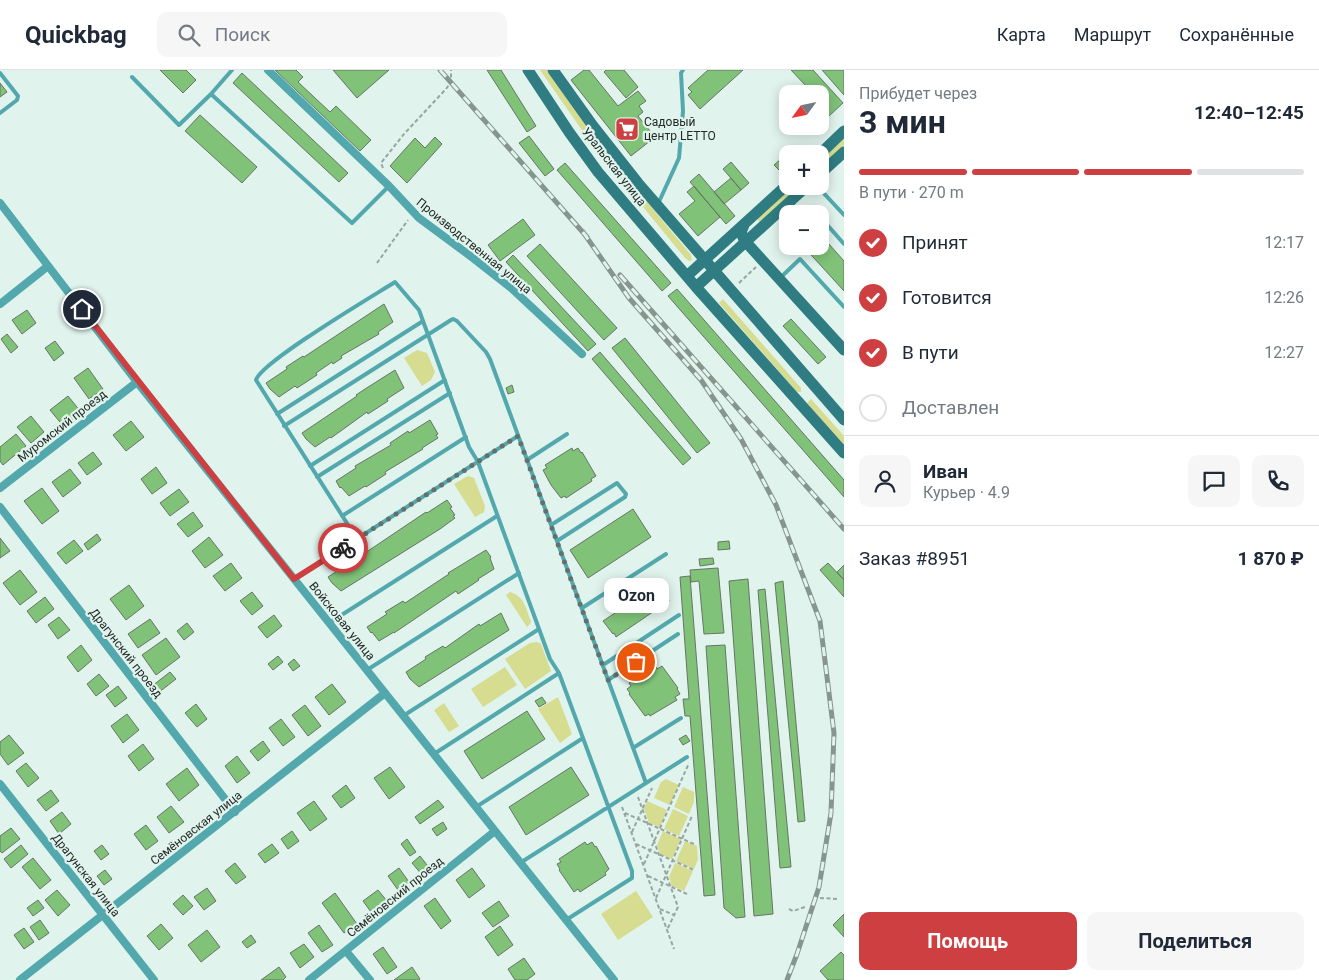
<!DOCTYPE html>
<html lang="ru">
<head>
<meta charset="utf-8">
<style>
  body { margin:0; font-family:Roboto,sans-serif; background:#f6f6f7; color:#1f2937; height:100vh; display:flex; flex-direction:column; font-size:19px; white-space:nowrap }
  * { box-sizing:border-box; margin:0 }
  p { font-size:16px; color:#747a83 }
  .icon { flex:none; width:28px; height:28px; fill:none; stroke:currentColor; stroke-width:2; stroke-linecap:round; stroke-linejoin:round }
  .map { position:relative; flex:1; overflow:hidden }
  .drawer { display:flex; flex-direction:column; background:#fff; width:475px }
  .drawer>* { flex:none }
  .needle { width:32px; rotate:237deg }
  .controls { position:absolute; left:779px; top:15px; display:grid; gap:10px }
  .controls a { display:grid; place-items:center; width:50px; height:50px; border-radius:10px; background:#fff; box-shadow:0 2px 12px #0003; font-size:25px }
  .pin { position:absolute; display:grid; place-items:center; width:42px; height:42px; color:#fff; margin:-21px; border:2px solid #fff; border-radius:50%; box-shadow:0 1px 5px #0007 }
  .courier { position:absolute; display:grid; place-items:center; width:50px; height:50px; margin:-25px; border:4px solid #ce3f41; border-radius:50%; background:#fff; color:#222; box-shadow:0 1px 6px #0007 }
  .bubble { position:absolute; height:35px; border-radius:10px; background:#fff; box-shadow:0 2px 12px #0003; font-size:16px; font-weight:700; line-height:35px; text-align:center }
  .summary em { font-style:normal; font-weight:700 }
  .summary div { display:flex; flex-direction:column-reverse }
  .summary { display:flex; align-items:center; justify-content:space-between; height:85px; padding:0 15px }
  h1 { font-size:32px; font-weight:700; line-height:38px }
  .bar { display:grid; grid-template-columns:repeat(4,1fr); gap:8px 5px; align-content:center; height:60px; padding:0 15px }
  .bar i { height:6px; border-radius:4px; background:#e0e1e3 }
  .bar .selected { background:#ce3f41 }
  .bar p { grid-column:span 4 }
  .line { display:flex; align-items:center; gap:12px; padding:0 15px; border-top:1px solid #e0e1e3 }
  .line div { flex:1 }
  .round { display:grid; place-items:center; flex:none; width:52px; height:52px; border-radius:10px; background:#f6f6f7 }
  ol { padding:0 15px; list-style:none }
  li { display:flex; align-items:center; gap:15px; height:55px }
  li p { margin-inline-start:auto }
  li .icon { padding:5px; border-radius:50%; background:#ce3f41; color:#fff; stroke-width:4 }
  li:last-child { color:#747a83 }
  li i { width:28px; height:28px; border:2px solid #e0e1e3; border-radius:50% }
  .button { display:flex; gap:10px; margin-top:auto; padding:10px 15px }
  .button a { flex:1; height:58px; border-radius:10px; background:#ce3f41; color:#fff; font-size:20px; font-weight:700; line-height:58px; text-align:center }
  .button a+a { background:#f6f6f7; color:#1f2937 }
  header { display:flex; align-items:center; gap:30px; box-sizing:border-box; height:70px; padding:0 25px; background:#fff; border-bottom:1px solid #e0e1e3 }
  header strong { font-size:24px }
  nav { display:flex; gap:28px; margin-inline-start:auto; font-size:18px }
  .search { width:350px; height:45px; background:#f6f6f7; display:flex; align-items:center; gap:12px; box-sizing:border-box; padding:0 18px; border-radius:10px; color:#747a83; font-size:19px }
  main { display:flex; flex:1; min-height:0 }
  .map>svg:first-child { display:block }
  .green { fill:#d6dc90 }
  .building { fill:#7fc278; stroke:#697468 }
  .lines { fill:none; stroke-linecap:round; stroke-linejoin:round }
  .path { stroke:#98a6a1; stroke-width:2; stroke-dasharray:4 2.5; stroke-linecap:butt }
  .service { stroke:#53a8ad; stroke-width:4 }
  .minor { stroke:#53a8ad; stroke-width:8 }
  .secondary { stroke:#2f7d82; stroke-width:11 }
  .rail-casing { stroke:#87958f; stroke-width:5 }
  .rail { stroke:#e0f3ec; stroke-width:3; stroke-dasharray:9; stroke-linecap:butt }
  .done { stroke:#64706b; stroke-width:5; stroke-dasharray:0 9 }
  .route { stroke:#ce3f41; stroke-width:6 }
  .labels { text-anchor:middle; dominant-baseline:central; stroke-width:4.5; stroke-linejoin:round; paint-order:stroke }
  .poi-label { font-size:12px; fill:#222926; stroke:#e0f3ec; text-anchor:start }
  .street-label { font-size:12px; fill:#222926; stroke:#e0f3ec }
</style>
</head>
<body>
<header>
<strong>Quickbag</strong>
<div class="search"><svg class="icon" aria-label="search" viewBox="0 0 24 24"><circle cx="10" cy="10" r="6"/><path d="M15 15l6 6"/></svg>Поиск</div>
<nav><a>Карта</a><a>Маршрут</a><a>Сохранённые</a></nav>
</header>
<main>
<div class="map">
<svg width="844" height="910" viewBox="0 0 844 910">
  <rect width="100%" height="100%" fill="#e0f3ec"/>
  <path class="green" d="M540 0H547L608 85 691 185 692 190 689 191 685 188 593 76Z
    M844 68V75L820 98V90Z
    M792 116H800L759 152 758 150 759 146Z
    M723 229 801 318V322H797L719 233Z
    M417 280 427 283 435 302 431 310 422 316 404 288Z
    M811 329 844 366V377L807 333Z
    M468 406 474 408 485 436 484 442 475 447 454 414Z
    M510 522C525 527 525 537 531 551L530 554 527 557 506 525Z
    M537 572 541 574 551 601 525 619 505 589 530 573Z
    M505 597 517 615 483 637 471 619Z
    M558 627 572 664 560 673 538 639Z
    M444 633 459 656 449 662 434 640Z
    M666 709 679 715 670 735 654 728 661 712Z
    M683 717 694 722V732L689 744 674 737Z
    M647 731 667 740 660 757 649 753 644 739Z
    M673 739 688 746 679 766 664 759Z
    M663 761 681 769 672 789 660 784 657 775Z
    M685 771 697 776 698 789 694 799 676 791Z
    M675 793 693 801 684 821 672 816 669 807Z
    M636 821 653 847 618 870 601 844Z"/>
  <path class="building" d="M160 0H186L196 10 183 23Z
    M275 0H296L303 7 298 12 330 42 336 36 371 70 360 81Z
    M333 0H389L357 28Z
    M487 0H501L536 56 527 62Z
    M584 0H589L618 36 638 21 646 31 639 36 643 42 638 46 655 67 631 86 571 10Z
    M606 0H624L638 17 626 28 604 2Z
    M708 0H743L700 39 688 25 692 22 688 18Z
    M791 0H813L843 33 829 46 820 36V24H809L805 19 807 17Z
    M822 0H844V25Z
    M242 3 348 103 339 112 233 13Z
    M0 13 7 22 0 27Z
    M200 45 257 97 242 113 185 61Z
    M529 66 554 99 545 106 519 73Z
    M435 67 442 74 407 113 390 96 415 68 425 78Z
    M797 75 804 82 802 84H788V97L781 102 774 95Z
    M731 92 749 113 741 120 723 99Z
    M565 93 671 213 662 221 557 100Z
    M699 104 735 146 726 154 690 112Z
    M731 108 741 120 724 134 714 122Z
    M694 116 720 147 698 166 679 144 695 131 687 122Z
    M523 149 535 165 500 191 488 175Z
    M820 164 844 191V221L803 176H820Z
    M540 174 617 258 604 270 527 186Z
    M513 185 596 274 588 281 506 192Z
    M677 219 844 410V427L668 226Z
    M384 234 393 252 378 262 379 264 341 286 342 288 333 294 332 292 316 303 317 305 297 318 295 316 279 327 270 319 266 313 287 299 286 297 303 286 304 287Z
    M27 240 36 253 22 264 12 250Z
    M791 249 826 287 818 294 783 256Z
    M7 264 18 277 11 283 1 269Z
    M625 268 710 373 697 383 612 278Z
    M55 271 64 283 54 291 45 278Z
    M600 282 691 388 683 395 592 289Z
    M88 298 103 319 89 329 74 308Z
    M395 300 404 318 387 329 388 331 368 344 367 342 331 368 330 367 315 377 306 369 302 363 357 326 356 325 365 319Z
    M512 315 514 322 508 324 506 318Z
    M68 326 81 342 64 357 50 340Z
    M31 346 44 362 31 373 17 357Z
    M430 350 438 364 436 365 438 368 422 378 423 379 385 402 386 404 366 417 365 416 349 426 341 417 340 418 336 411 356 398 355 396 391 375 390 373 408 361 409 363Z
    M131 351 144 367 126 381 113 365Z
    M16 364 26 376 3 395 0 391V377Z
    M572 378 573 381 578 378 581 383 582 382 596 406 591 409 592 411 566 428 565 426 561 428 551 415 543 400 547 398 545 395Z
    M93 382 102 394 87 405 78 393Z
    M156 397 167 413 152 424 141 409Z
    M70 399 81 413 63 427 52 412Z
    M42 418 59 441 42 454 24 431Z
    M179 419 189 432 170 446 160 433Z
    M447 430 452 437 450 438 455 445 453 446 455 448 440 459 341 521 332 513 328 507 348 494 347 492 364 481 365 483 426 442 427 443Z
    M633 439 651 467 588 508 570 480Z
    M193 442 203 456 188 467 177 454Z
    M97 464 101 470 88 480 84 474Z
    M209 467 223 485 205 498 192 481Z
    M0 468 10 481 0 488Z
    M74 470 83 481 66 494 57 483Z
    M729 471 730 479 718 480V472Z
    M486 480 491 487 490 488 494 499 478 509 479 510 458 524 456 521 394 563V562L379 571 372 562 371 563 367 557 387 544 385 542 403 531 405 533 449 504 448 503Z
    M713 488 714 494 700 496 699 489Z
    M231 493 242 508 225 521 213 506Z
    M828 493 844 510V527L820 500Z
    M844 495V510L837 502Z
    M718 498 724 563 704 564 699 511 691 512 690 500Z
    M20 500 37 522 20 535 3 513Z
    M690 506 715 825 704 826 690 646H685L683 629H689L680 507Z
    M748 509 773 844 754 846 729 511Z
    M783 511 805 751 798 752 775 513Z
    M660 513 669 531 616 567 614 563 613 564 603 551Z
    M129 515 144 536 126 550 110 529Z
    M765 519 791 797 780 798 758 520Z
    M252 522 263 536 252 545 240 531Z
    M45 527 54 539 36 553 27 541Z
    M501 543 509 560 419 617 410 609 406 602 426 589 425 587 443 576 445 578 479 554 480 556Z
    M274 545 282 556 267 568 258 557Z
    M59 547 70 560 58 569 48 555Z
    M150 549 160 563 138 578 128 564Z
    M187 553 194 562 184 570 177 561Z
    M166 568 180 587 156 605 142 585Z
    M81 575 92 590 78 602 67 587Z
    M725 575 745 847 736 848 724 838 706 576Z
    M278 586 283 592 273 600 268 594Z
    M294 589 300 596 293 601 288 594Z
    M662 596 678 618 677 619 680 624 675 627 677 630 650 646 649 644 645 646 629 624 630 623 627 619 631 616 629 613 656 597 657 599Z
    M170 602 176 609 158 623 152 616Z
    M99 604 109 616 96 626 87 614Z
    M332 614 346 632 329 645 315 627Z
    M118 616 127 628 115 637 106 625Z
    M542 627 546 633 539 637 535 631Z
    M196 634 207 649 197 657 185 643Z
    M305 635 321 656 308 666 292 645Z
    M527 641 545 669 482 709 464 681Z
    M127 644 139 660 123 673 111 656Z
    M281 649 295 667 283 676 269 658Z
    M9 665 24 683 8 695 0 684V672Z
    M686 665 690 671 683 675 679 669Z
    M263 671 270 681 258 691 250 681Z
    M143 674 154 689 139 701 128 686Z
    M237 686 250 703 237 713 225 696Z
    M26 693 39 708 28 717 16 701Z
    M390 697 405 717 389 729 374 708Z
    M571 697 589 725 526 765 509 737Z
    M187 698 199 715 179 731 166 714Z
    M346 715 355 728 341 738 332 726Z
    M51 720 59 731 46 741 37 730Z
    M438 730 444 737 420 754 415 747Z
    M314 731 327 749 310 761 297 743Z
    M171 736 184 752 169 763 157 747Z
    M62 742 71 754 59 764 50 751Z
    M443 752 447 759 437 766 432 759Z
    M146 755 158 771 146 780 134 764Z
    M11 758 20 769 2 783 0 781V766Z
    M292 761 299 771 288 779 281 769Z
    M407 769 416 782 410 786 401 774Z
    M585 772 587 775 592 772 595 777 596 776 609 799 605 803 606 805 580 822 578 819 574 822 559 800 560 799 557 794 561 792 559 789Z
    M272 774 279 783 265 793 258 784Z
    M21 775 28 784 11 798 4 789Z
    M102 775 109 784 101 790 94 781Z
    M420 786 431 800 423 806 412 793Z
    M33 788 51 810 40 819 22 797Z
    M235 793 246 807 236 814 225 801Z
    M399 798 409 812 398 820 388 806Z
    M472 798 485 816 469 828 456 810Z
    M105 800 112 809 104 815 97 806Z
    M207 818 216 831 204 840 194 827Z
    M57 820 70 835 58 846 45 830Z
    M378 820 387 831 371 842 363 831Z
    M335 823 357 854 344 863 322 833Z
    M183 825 193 836 183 845 173 834Z
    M435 828 451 851 441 859 424 836Z
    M38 830 44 838 33 846 27 838Z
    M499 831 509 846 493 857 482 843Z
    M844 844V867L833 855Z
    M40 850 49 863 39 870 30 857Z
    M161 854 173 868 159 880 147 866Z
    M319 855 333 875 322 882 308 863Z
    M500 856 513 875 498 886 485 867Z
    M24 858 34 872 24 879 14 865Z
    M207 860 220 877 201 892 188 875Z
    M251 865 256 872 247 878 242 872Z
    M304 874 314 887 300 898 290 883Z
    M383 877 397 897 387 904 373 884Z
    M841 882 844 885V910H828L820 901Z
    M524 888 535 904 527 910H515L508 899Z
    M279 897 286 907 283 910H261Z
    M412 897 420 909 418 910H394Z"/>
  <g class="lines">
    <path class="path" d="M383 98 381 93 404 64 446 19 451 12V0
      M377 193 408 150
      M739 213 756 197
      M638 727 678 837 667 860
      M622 737 674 879
      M625 743 696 775
      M632 762 652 718
      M636 774 694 800
      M644 794 689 693
      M648 806 687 824
      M656 828 692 746
      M820 828 838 829
      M660 839 674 845
      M789 839 793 841 805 837"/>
    <path class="service" d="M0 3 18 26 17 30 0 43
      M132 7 179 55 211 24 232 0
      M211 24 352 153 389 116
      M817 116 844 145
      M658 134 679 88 683 41 681 3 683 0
      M823 150 844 174
      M780 208 800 189 844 237
      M277 344 423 251
      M284 356 451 250 453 249 457 251 486 282 490 289 646 713
      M527 390 567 364
      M310 396 445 310
      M317 407 450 323
      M342 446 466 367
      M551 455 617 413 626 424 625 427 557 471
      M357 469 256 310C261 292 373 226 395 212L419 240 469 377 478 392 550 589 559 603 632 801V808L566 850
      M294 509 518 366
      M582 538 666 484
      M329 553 497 446
      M603 595 679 545
      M367 600 519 503
      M608 610 678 564
      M403 646 539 559
      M633 678 681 648
      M434 684 559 603
      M476 737 583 668
      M520 793 687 687"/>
    <path class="minor" d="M268 0 389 116 419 148 473 188 510 217 582 284
      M0 133 137 312 614 910
      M0 234 48 196
      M0 418 137 312
      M0 437 235 742
      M0 714 154 910
      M346 881 370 910
      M20 910 385 623
      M309 910 495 761"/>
    <path class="secondary" d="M528 0 569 62 598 102 696 217 844 383
      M553 0 593 56 638 113 844 350
      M820 84 844 61
      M820 104 844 82
      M744 155 741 162 744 170 844 280
      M687 206 788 114
      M696 217 807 116"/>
    <g class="rail-casing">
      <path id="rail" d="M440 0 587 167
        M583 162 629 228 701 310 741 369 776 435 820 551 834 663 831 743 819 817 797 884 787 910
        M620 205 844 459"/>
    </g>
    <use href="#rail" class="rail"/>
  </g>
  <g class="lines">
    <path class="done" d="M343 478 518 366 608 610 636 592"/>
    <path class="route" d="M82 239 294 509 343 478"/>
  </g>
  <defs>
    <g id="supermarket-square" transform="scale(1.25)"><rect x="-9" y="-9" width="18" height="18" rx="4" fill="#ce3f41" stroke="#e0f3ec"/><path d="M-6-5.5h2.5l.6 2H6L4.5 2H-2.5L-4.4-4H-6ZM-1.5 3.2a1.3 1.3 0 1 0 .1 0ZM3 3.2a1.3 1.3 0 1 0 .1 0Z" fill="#fff"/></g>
  </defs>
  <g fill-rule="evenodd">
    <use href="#supermarket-square" x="627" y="59"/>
  </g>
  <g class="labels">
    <g class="poi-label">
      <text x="644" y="52">Садовый<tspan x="644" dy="14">центр LETTO</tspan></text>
    </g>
    <g class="street-label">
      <text transform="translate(614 97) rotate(52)">Уральская улица</text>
      <text transform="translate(474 176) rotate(39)">Производственная улица</text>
      <text transform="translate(62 356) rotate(-38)">Муромский проезд</text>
      <text transform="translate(342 551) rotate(51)">Войсковая улица</text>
      <text transform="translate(126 583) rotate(52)">Драгунский проезд</text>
      <text transform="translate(196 758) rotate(-38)">Семёновская улица</text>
      <text transform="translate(86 805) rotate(52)">Драгунская улица</text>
      <text transform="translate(395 827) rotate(-39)">Семёновский проезд</text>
    </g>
  </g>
</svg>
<div class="controls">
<a><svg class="needle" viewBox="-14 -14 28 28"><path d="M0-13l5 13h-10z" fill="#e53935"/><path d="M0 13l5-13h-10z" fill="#747a83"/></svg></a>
<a>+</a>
<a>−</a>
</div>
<div class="pin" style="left:636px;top:592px;background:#ea580c"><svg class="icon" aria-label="bag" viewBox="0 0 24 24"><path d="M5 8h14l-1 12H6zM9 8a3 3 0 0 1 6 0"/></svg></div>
<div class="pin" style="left:82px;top:239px;background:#1f2937"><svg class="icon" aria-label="home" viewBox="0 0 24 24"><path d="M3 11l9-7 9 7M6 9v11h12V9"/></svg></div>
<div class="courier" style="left:343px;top:478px"><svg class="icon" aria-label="bike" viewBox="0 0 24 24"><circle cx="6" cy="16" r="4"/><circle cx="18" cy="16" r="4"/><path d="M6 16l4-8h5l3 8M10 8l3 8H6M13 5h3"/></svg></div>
<div class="bubble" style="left:604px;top:508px;width:65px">Ozon</div>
</div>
<section class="drawer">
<div class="summary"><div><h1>3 мин</h1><p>Прибудет через</p></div><em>12:40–12:45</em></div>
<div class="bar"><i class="selected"></i><i class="selected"></i><i class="selected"></i><i></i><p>В пути · 270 m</p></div>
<ol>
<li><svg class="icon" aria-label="check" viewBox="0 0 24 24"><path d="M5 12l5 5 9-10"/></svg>Принят<p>12:17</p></li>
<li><svg class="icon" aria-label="check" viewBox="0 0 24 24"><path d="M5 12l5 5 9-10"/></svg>Готовится<p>12:26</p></li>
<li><svg class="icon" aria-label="check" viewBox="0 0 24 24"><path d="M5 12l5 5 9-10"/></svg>В пути<p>12:27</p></li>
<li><i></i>Доставлен</li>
</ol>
<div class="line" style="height:90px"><a class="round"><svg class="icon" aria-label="person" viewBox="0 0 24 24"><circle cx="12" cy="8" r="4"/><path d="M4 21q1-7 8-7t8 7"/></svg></a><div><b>Иван</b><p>Курьер · 4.9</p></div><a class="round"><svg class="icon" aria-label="chat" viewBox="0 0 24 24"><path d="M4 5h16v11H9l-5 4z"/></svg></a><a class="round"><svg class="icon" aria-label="phone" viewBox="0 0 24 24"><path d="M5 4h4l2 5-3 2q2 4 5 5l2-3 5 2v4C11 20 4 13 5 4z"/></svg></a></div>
<div class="line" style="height:65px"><div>Заказ #8951</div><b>1 870 ₽</b></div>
<div class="button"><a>Помощь</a><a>Поделиться</a></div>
</section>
</main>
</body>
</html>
